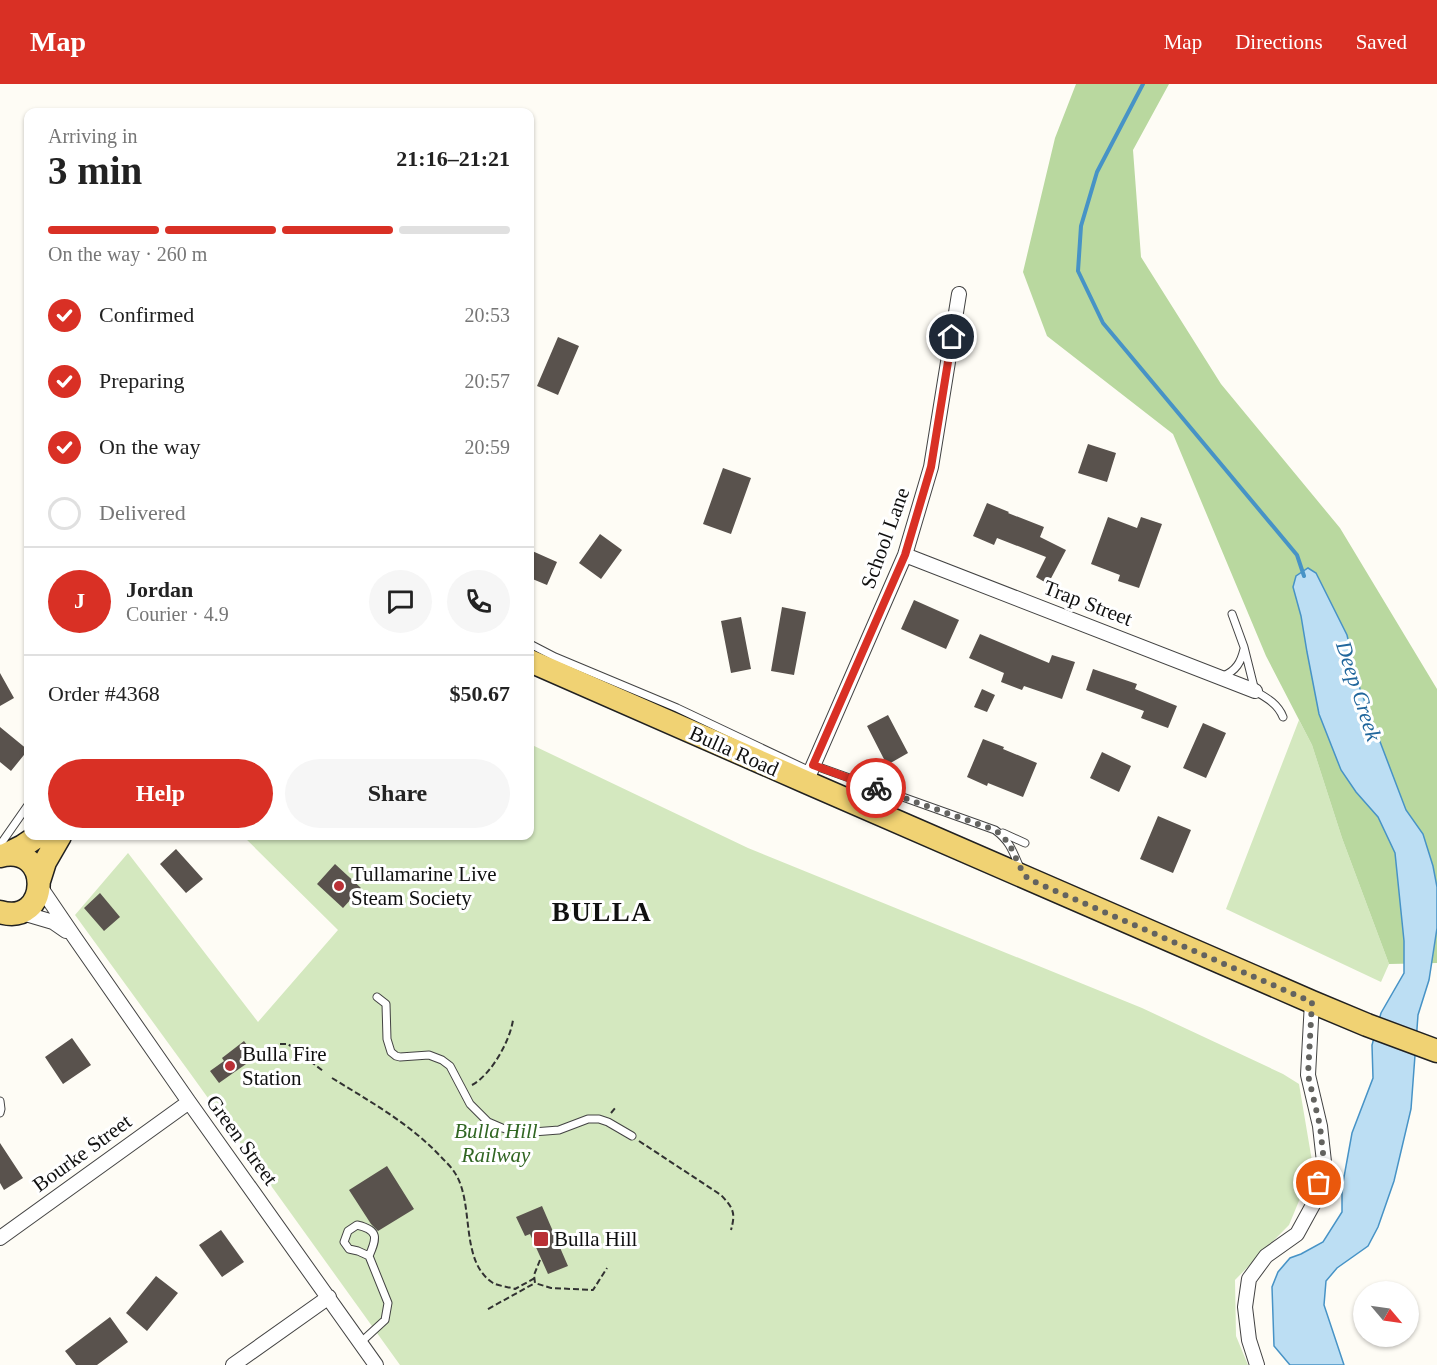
<!DOCTYPE html>
<html lang="en">
<head>
<meta charset="utf-8">
<style>
  body { margin:0; font-family:Georgia,serif; background:#f6f6f6; color:#222; height:100vh; display:flex; flex-direction:column; font-size:22px; white-space:nowrap }
  * { box-sizing:border-box; margin:0 }
  p { font-size:20px; color:#767676 }
  .icon { flex:none; width:33px; height:33px; fill:none; stroke:currentColor; stroke-width:2; stroke-linecap:round; stroke-linejoin:round }
  .map { position:relative; flex:1; overflow:hidden }
  .sheet { position:absolute; left:24px; top:24px; width:510px; height:732px; display:flex; flex-direction:column; background:#fff; border-radius:12px; box-shadow:0 2px 4px #0004 }
  .sheet>* { flex:none }
  .needle { width:39px; rotate:119deg }
  .fabs { position:absolute; left:1353px; top:1197px; display:grid; gap:12px }
  .fabs a { display:grid; place-items:center; width:66px; height:66px; border-radius:50%; background:#fff; box-shadow:0 2px 4px #0004; font-size:30px }
  .pin { position:absolute; display:grid; place-items:center; width:51px; height:51px; color:#fff; margin:-26px; border:3px solid #fff; border-radius:50%; box-shadow:0 2px 6px #0007 }
  .courier { position:absolute; display:grid; place-items:center; width:60px; height:60px; margin:-30px; border:4px solid #d93025; border-radius:50%; background:#fff; color:#222; box-shadow:0 2px 8px #0007 }
  .headline em { font-style:normal; font-weight:700 }
  .headline div { display:flex; flex-direction:column-reverse }
  .headline { display:flex; align-items:center; justify-content:space-between; height:102px; padding:0 24px }
  h1 { font-size:39px; font-weight:700; line-height:45px }
  .bar { display:grid; grid-template-columns:repeat(4,1fr); gap:9px 6px; align-content:center; height:72px; padding:0 24px }
  .bar i { height:8px; border-radius:4px; background:#e0e0e0 }
  .bar .on { background:#d93025 }
  .bar p { grid-column:span 4 }
  .line { display:flex; align-items:center; gap:15px; padding:0 24px; border-top:2px solid #e0e0e0 }
  .line div { flex:1 }
  .round { display:grid; place-items:center; flex:none; width:63px; height:63px; border-radius:32px; background:#f6f6f6 }
  ol { padding:0 24px; list-style:none }
  li { display:flex; align-items:center; gap:18px; height:66px }
  li p { margin-inline-start:auto }
  li .icon { padding:6px; border-radius:50%; background:#d93025; color:#fff; stroke-width:4 }
  li:last-child { color:#767676 }
  li i { width:33px; height:33px; border:3px solid #e0e0e0; border-radius:50% }
  .primary-button { display:flex; gap:12px; margin-top:auto; padding:12px 24px }
  .primary-button a { flex:1; height:69px; border-radius:36px; background:#d93025; color:#fff; font-size:24px; font-weight:700; line-height:69px; text-align:center }
  .primary-button a+a { background:#f6f6f6; color:#222 }
  header { display:flex; align-items:center; gap:36px; box-sizing:border-box; height:84px; padding:0 30px; background:#d93025; color:#fff }
  header strong { font-size:28px }
  nav { display:flex; gap:33px; margin-inline-start:auto; font-size:21px }
  .map>svg:first-child { display:block }
  .green { fill:#d4e8bf }
  .forest { fill:#b9d89f }
  .water { fill:#bcdef3; stroke:#4793c6; stroke-width:1.5 }
  .lines { fill:none; stroke-linecap:round; stroke-linejoin:round }
  .stream { stroke:#4793c6; stroke-width:4 }
  .building { fill:#59524d }
  .service-casing { stroke:#434343; stroke-width:9 }
  .minor-casing { stroke:#434343; stroke-width:16 }
  .primary-casing { stroke:#212121; stroke-width:25 }
  .path { stroke:#323232; stroke-width:2; stroke-dasharray:6 3; stroke-linecap:butt }
  .service { stroke:#fff; stroke-width:7 }
  .minor { stroke:#fff; stroke-width:14 }
  .primary { stroke:#f0d273; stroke-width:22 }
  .done { stroke:#636360; stroke-width:6; stroke-dasharray:0 10.8 }
  .route { stroke:#d93025; stroke-width:8 }
  .poi-dot { fill:#b93036; stroke:#fff; stroke-width:2 }
  .labels { text-anchor:middle; dominant-baseline:central; stroke-width:6; stroke-linejoin:round; paint-order:stroke }
  .street-label { font-size:21px; fill:#101010; stroke:#fff }
  .poi-label { font-size:21px; fill:#101010; stroke:#fff; text-anchor:start }
  .park-label { font-size:21px; font-style:italic; fill:#316623; stroke:#fff }
  .water-label { font-size:22px; font-style:italic; fill:#20669c; stroke:#fff }
  .district-label { font-size:27px; font-weight:bold; letter-spacing:1.5px; fill:#101010; stroke:#fff }
</style>
</head>
<body>
<header>
<strong>Map</strong>
<nav><a>Map</a><a>Directions</a><a>Saved</a></nav>
</header>
<div class="map">
<svg width="1437" height="1281" viewBox="0 0 1437 1281">
  <rect width="100%" height="100%" fill="#fefcf5"/>
  <path class="green" d="M1299 636 1312 661 1342 754 1389 880 1381 898 1226 825Z
    M530 660 748 764 1142 924 1283 990 1299 1000 1313 1083 1289 1141 1235 1196 1236 1252 1248 1281H400L190 989 75 831 128 769 258 938 338 846 243 752H530Z"/>
  <path class="forest" d="M1076 0H1169L1133 66 1141 173 1221 300 1340 444 1437 605V879L1389 880 1342 754 1312 661 1266 572 1173 350 1047 252 1023 188 1055 54Z"/>
  <path class="water" d="M1308 484 1316 489 1347 551 1360 605 1406 726 1423 750 1433 782 1437 803V844L1429 896 1418 931 1411 1025 1394 1097 1378 1143 1368 1162 1337 1184 1326 1197 1324 1221 1344 1281H1290L1274 1262 1272 1203 1278 1188 1290 1174 1301 1170 1323 1158 1342 1128V1104L1352 1049 1373 994 1372 961 1381 929 1404 889V857L1395 769 1378 733 1356 708 1341 686 1319 630 1307 568 1301 532 1293 503 1296 492Z"/>
  <g class="lines">
    <path class="stream" d="M1143 0 1097 88 1081 142 1078 187 1103 239 1297 471 1304 492"/>
  </g>
  <path class="building" d="M558 253 579 262 558 311 537 302Z
    M1088 360 1116 369 1107 398 1078 389Z
    M723 384 751 394 731 450 703 440Z
    M987 419 1009 428 1008 429 1044 443 1040 453 1066 466 1048 500 1036 493 1046 473 997 454 994 461 973 452Z
    M1108 433 1137 444 1141 433 1162 440 1139 504 1118 497 1120 491 1091 480Z
    M600 450 622 466 601 495 579 479Z
    M530 466 557 478 547 501 530 494Z
    M914 516 959 536 946 565 901 545Z
    M782 523 806 528 794 591 771 587Z
    M741 533 751 585 731 589 721 537Z
    M980 550 1049 579 1052 571 1075 578 1062 615 1024 602 1022 606 1001 598 1004 589 969 574Z
    M1093 585 1137 600 1135 605 1177 622 1168 644 1141 634 1144 627 1086 606Z
    M0 589 14 614 0 622Z
    M982 605 995 611 987 628 974 623Z
    M888 631 908 669 887 681 867 642Z
    M1203 639 1226 649 1206 694 1183 684Z
    M0 643 28 666 11 687 0 678Z
    M983 655 1004 663 1003 665 1037 679 1023 713 988 699 987 702 967 693Z
    M1102 668 1131 682 1119 708 1090 694Z
    M1158 732 1191 746 1173 789 1140 775Z
    M176 765 203 795 186 809 160 780Z
    M335 780 361 804 343 824 317 800Z
    M100 809 120 833 104 847 84 824Z
    M72 954 91 981 63 1000 45 973Z
    M244 957 256 973 219 999 210 987 224 977 222 974Z
    M0 1059 23 1094 4 1106 0 1099Z
    M387 1082 414 1125 378 1147 371 1140 349 1106Z
    M542 1122 568 1182 548 1190 530 1150 525 1152 516 1133Z
    M221 1146 244 1178 222 1193 199 1161Z
    M156 1192 178 1209 147 1247 126 1229Z
    M110 1233 128 1258 97 1281H76L65 1267Z"/>
  <g class="lines">
    <g class="service-casing">
      <path id="service" d="M1232 530 1244 563 1255 607C1267 614 1278 620 1283 633
        M530 560 555 573 677 624 810 687
        M1223 592C1236 587 1241 578 1244 565
        M813 681 995 746C1010 757 1013 768 1020 784
        M1003 749 1025 759
        M0 761 28 721
        M377 913 386 920 387 955 391 968 396 972 400 973 429 971 442 976 450 982 470 1020 488 1038 502 1044 520 1049 559 1046 588 1035H599L608 1038 632 1052
        M0 1017 1 1025 0 1029
        M360 1259 385 1236 388 1219 369 1172 358 1167 349 1165 344 1158 348 1147 357 1141C379 1146 377 1154 369 1172"/>
    </g>
    <g class="minor-casing">
      <path id="minor" d="M905 471 1255 607
        M806 698 905 471 931 383 959 210
        M39 801 75 854 189 1018 376 1281
        M19 828 53 838 66 847
        M0 1154 189 1018
        M233 1281 329 1213
        M1257 1281 1249 1256 1245 1223 1249 1195 1266 1172 1297 1150 1314 1119 1324 1078 1320 1042 1308 991 1312 918"/>
    </g>
    <g class="primary-casing">
      <path id="primary" d="M530 577 806 698 1312 918 1367 941 1437 967
        M7 770 23 762 38 752
        M0 772C53 759 50 843 0 828
        M39 797 45 778 60 752"/>
    </g>
    <path class="path" d="M280 960H288L323 987
      M332 994C371 1018 412 1041 443 1075 447 1079 452 1084 455 1089 475 1120 459 1177 493 1199 499 1202 509 1203 515 1205L535 1194
      M472 1001C491 991 510 957 513 936
      M611 1029 616 1023
      M639 1057 721 1111C733 1124 736 1128 731 1146
      M540 1176 534 1191 535 1199 551 1204 593 1206 607 1184
      M488 1225 535 1199"/>
    <use href="#service" class="service"/>
    <use href="#minor" class="minor"/>
    <use href="#primary" class="primary"/>
  </g>
  <g class="lines">
    <path class="done" d="M876 704 995 746C1016 761 1013 777 1028 795L1312 918 1308 991 1320 1042 1324 1078 1319 1099"/>
    <path class="route" d="M876 704 813 681 905 471 931 383 952 253"/>
  </g>
  <g class="poi-dot">
    <circle cx="339" cy="802" r="6"/>
    <circle cx="230" cy="982" r="6"/>
    <rect x="533" y="1147" width="16" height="16" rx="3"/>
  </g>
  <g class="labels">
    <g class="street-label">
      <text transform="translate(885 454) rotate(-70)">School Lane</text>
      <text transform="translate(1088 519) rotate(21)">Trap Street</text>
      <text transform="translate(734 667) rotate(24)">Bulla Road</text>
      <text transform="translate(242 1056) rotate(54)">Green Street</text>
      <text transform="translate(82 1069) rotate(-36)">Bourke Street</text>
    </g>
    <g class="poi-label">
      <text x="351" y="790">Tullamarine Live<tspan x="351" dy="24">Steam Society</tspan></text>
      <text x="242" y="970">Bulla Fire<tspan x="242" dy="24">Station</tspan></text>
      <text x="554" y="1155">Bulla Hill</text>
    </g>
    <g class="park-label">
      <text x="496" y="1047">Bulla Hill<tspan x="496" dy="24">Railway</tspan></text>
    </g>
    <g class="water-label">
      <text transform="translate(1359 607) rotate(72)">Deep Creek</text>
    </g>
    <g class="district-label">
      <text x="602" y="828">BULLA</text>
    </g>
  </g>
</svg>
<div class="fabs">
<a><svg class="needle" viewBox="-14 -14 28 28"><path d="M0-13l5 13h-10z" fill="#e53935"/><path d="M0 13l5-13h-10z" fill="#767676"/></svg></a>
</div>
<div class="pin" style="left:1319px;top:1099px;background:#ea580c"><svg class="icon" aria-label="bag" viewBox="0 0 24 24"><path d="M5 8h14l-1 12H6zM9 8a3 3 0 0 1 6 0"/></svg></div>
<div class="pin" style="left:952px;top:253px;background:#1f2937"><svg class="icon" aria-label="home" viewBox="0 0 24 24"><path d="M3 11l9-7 9 7M6 9v11h12V9"/></svg></div>
<div class="courier" style="left:876px;top:704px"><svg class="icon" aria-label="bike" viewBox="0 0 24 24"><circle cx="6" cy="16" r="4"/><circle cx="18" cy="16" r="4"/><path d="M6 16l4-8h5l3 8M10 8l3 8H6M13 5h3"/></svg></div>
<section class="sheet">
<div class="headline"><div><h1>3 min</h1><p>Arriving in</p></div><em>21:16–21:21</em></div>
<div class="bar"><i class="on"></i><i class="on"></i><i class="on"></i><i></i><p>On the way · 260 m</p></div>
<ol>
<li><svg class="icon" aria-label="check" viewBox="0 0 24 24"><path d="M5 12l5 5 9-10"/></svg>Confirmed<p>20:53</p></li>
<li><svg class="icon" aria-label="check" viewBox="0 0 24 24"><path d="M5 12l5 5 9-10"/></svg>Preparing<p>20:57</p></li>
<li><svg class="icon" aria-label="check" viewBox="0 0 24 24"><path d="M5 12l5 5 9-10"/></svg>On the way<p>20:59</p></li>
<li><i></i>Delivered</li>
</ol>
<div class="line" style="height:108px"><b class="round" style="background:#d93025;color:#fff">J</b><div><b>Jordan</b><p>Courier · 4.9</p></div><a class="round"><svg class="icon" aria-label="chat" viewBox="0 0 24 24"><path d="M4 5h16v11H9l-5 4z"/></svg></a><a class="round"><svg class="icon" aria-label="phone" viewBox="0 0 24 24"><path d="M5 4h4l2 5-3 2q2 4 5 5l2-3 5 2v4C11 20 4 13 5 4z"/></svg></a></div>
<div class="line" style="height:78px"><div>Order #4368</div><b>$50.67</b></div>
<div class="primary-button"><a>Help</a><a>Share</a></div>
</section>
</div>
</body>
</html>
